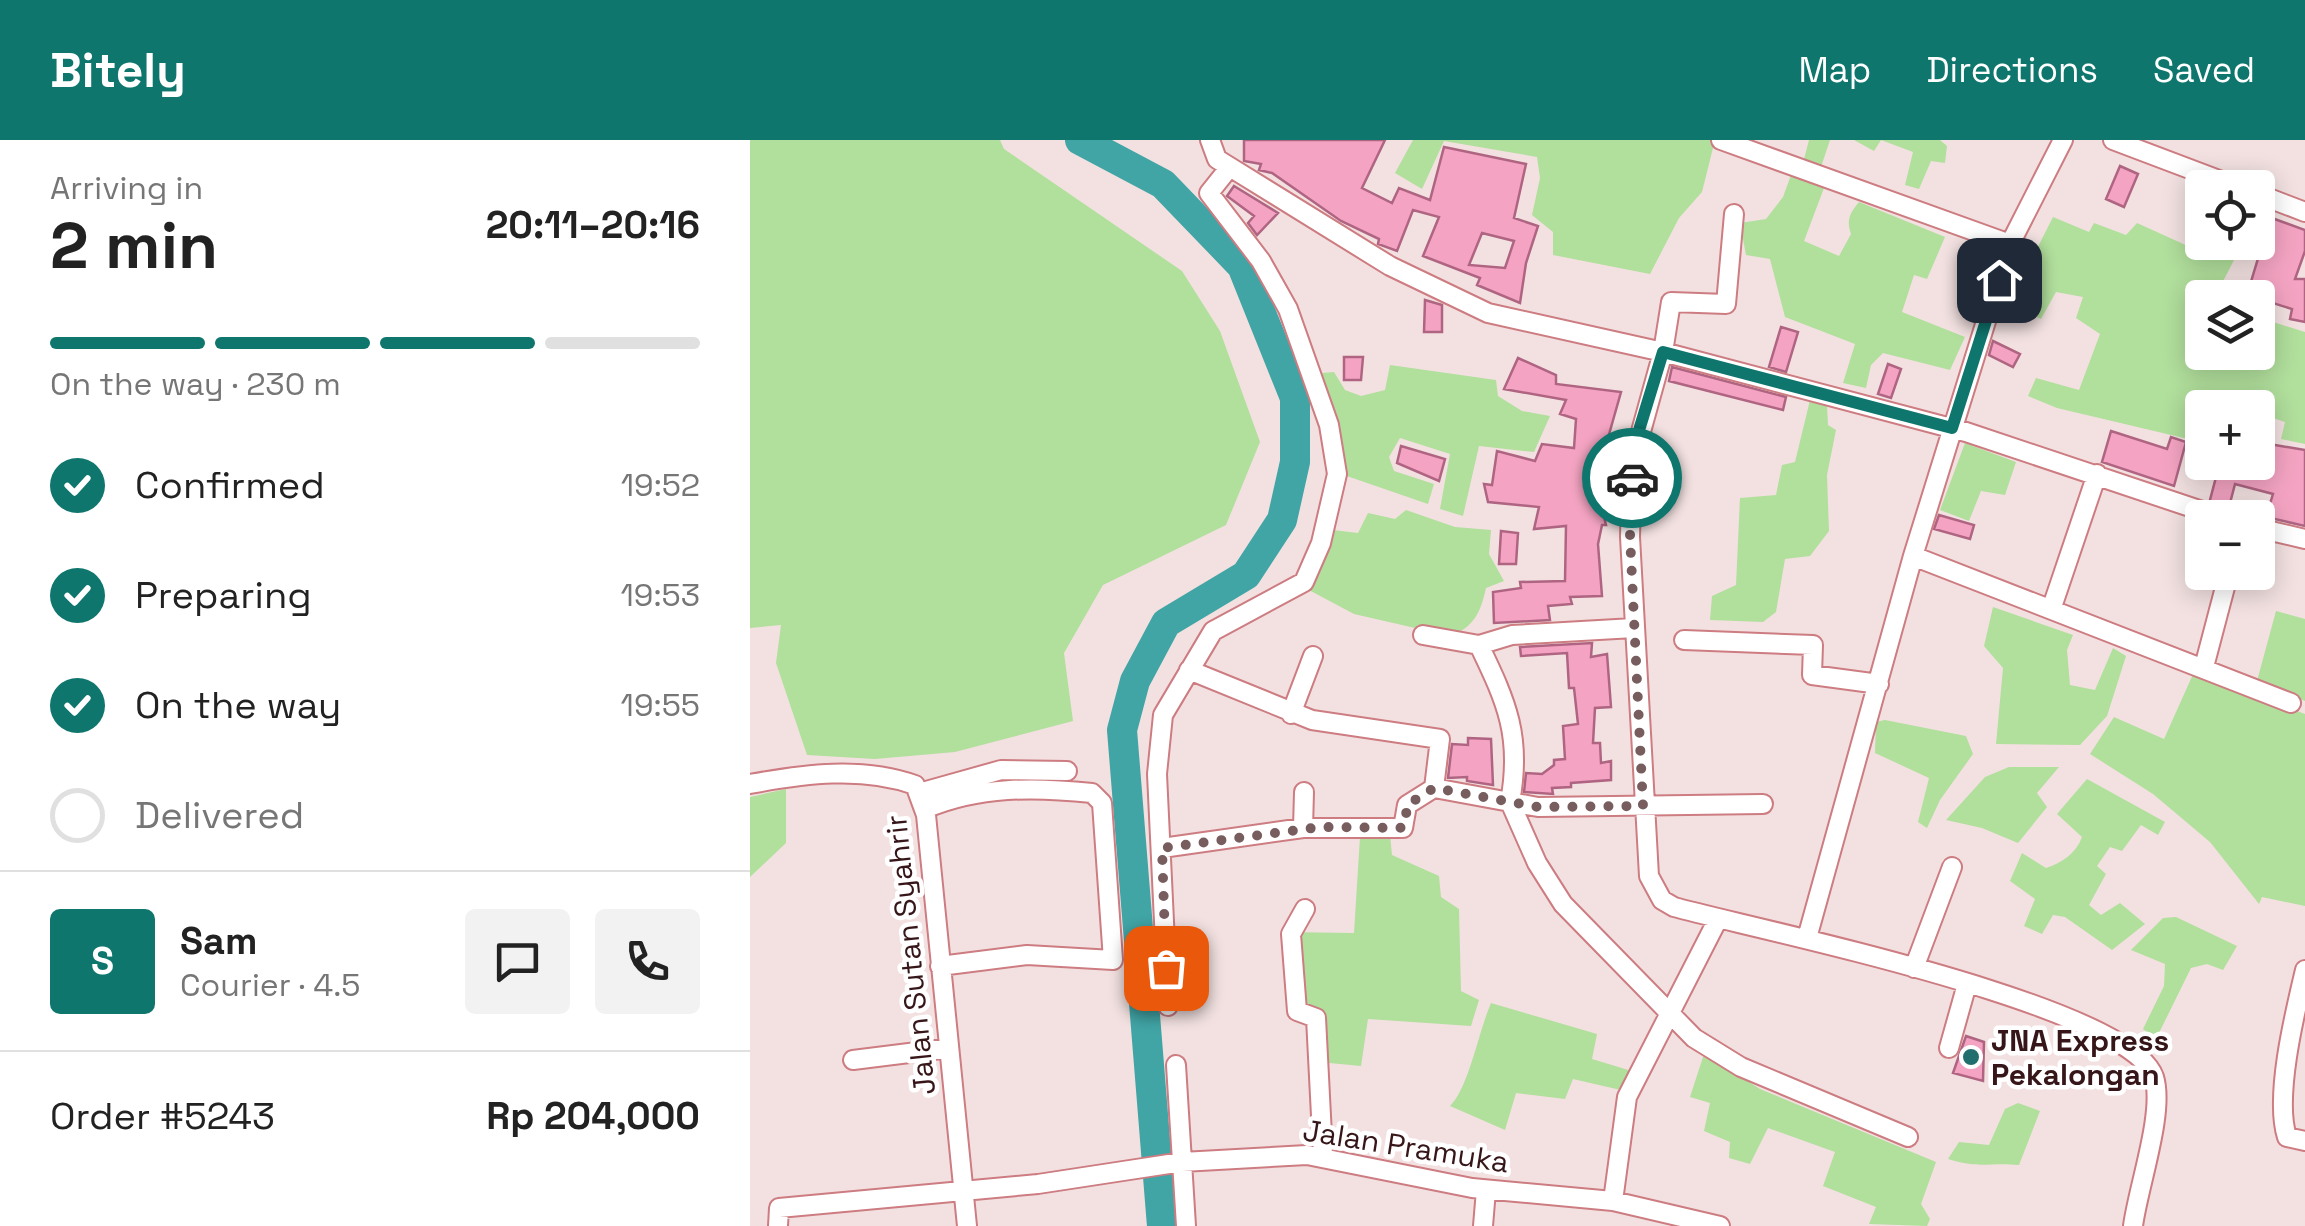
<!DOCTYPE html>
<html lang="en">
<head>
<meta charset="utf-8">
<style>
  body { margin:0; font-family:"Space Grotesk",sans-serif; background:#f2f2f2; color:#222; height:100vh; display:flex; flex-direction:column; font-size:38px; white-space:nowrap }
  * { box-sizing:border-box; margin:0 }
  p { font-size:32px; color:#767676 }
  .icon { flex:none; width:55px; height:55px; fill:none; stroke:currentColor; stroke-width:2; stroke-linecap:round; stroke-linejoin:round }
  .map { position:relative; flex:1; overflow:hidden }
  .side { display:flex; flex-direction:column; background:#fff; width:750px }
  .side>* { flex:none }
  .tools { position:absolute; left:1435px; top:30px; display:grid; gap:20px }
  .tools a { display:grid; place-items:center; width:90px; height:90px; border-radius:10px; background:#fff; box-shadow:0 5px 25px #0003; font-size:50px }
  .pin { position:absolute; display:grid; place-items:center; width:85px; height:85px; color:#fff; margin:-42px; border-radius:20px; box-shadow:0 5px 15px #0006 }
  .courier { position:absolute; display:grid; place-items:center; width:100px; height:100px; margin:-50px; border:8px solid #0f766e; border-radius:50%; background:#fff; color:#222; box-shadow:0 2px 12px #0007 }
  .head em { font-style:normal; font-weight:600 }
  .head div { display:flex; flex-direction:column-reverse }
  .head { display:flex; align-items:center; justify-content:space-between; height:170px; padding:0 50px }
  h1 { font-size:65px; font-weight:600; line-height:75px }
  .bar { display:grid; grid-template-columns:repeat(4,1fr); gap:15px 10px; align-content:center; height:120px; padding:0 50px }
  .bar i { height:12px; border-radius:8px; background:#e0e0e0 }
  .bar .active { background:#0f766e }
  .bar p { grid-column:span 4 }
  .line { display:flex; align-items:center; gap:25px; padding:0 50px; border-top:2px solid #e0e0e0 }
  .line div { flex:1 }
  .round { display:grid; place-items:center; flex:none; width:105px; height:105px; border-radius:10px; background:#f2f2f2 }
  ol { padding:0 50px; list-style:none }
  li { display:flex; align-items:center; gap:30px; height:110px }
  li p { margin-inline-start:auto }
  li .icon { padding:10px; border-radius:50%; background:#0f766e; color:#fff; stroke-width:4 }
  li:last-child { color:#767676 }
  li i { width:55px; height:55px; border:5px solid #e0e0e0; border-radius:50% }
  header { display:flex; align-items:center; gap:60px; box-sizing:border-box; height:140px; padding:0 50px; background:#0f766e; color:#fff }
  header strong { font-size:48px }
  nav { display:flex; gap:55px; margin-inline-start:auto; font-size:35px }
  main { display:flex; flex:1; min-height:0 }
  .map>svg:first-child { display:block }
  .green { fill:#b1df9c }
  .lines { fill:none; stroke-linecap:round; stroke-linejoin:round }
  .river { stroke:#41a4a5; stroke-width:30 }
  .building { fill:#f4a4c2; stroke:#af6582; stroke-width:2.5; fill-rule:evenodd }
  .street-casing { stroke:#cd7c81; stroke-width:22 }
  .street { stroke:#fff; stroke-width:18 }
  .done { stroke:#785d5f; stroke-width:10; stroke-dasharray:0 18 }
  .route { stroke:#0f766e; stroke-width:12 }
  .poi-dot { fill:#226e6f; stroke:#fff; stroke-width:4 }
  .labels { text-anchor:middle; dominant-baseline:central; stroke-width:9; stroke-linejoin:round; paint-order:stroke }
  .street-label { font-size:30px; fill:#361619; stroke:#fff }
  .poi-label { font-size:30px; font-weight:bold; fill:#361619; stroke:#fff; text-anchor:start }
</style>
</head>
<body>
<header>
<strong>Bitely</strong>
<nav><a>Map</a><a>Directions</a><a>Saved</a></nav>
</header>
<main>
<section class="side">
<div class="head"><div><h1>2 min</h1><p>Arriving in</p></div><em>20:11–20:16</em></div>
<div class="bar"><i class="active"></i><i class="active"></i><i class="active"></i><i></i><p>On the way · 230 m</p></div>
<ol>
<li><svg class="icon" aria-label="check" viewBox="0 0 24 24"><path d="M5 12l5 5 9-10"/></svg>Confirmed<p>19:52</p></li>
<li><svg class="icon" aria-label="check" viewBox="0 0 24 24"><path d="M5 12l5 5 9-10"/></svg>Preparing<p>19:53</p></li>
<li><svg class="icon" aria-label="check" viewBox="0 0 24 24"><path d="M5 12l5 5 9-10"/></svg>On the way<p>19:55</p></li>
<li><i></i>Delivered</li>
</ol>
<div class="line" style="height:180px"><b class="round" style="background:#0f766e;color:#fff">S</b><div><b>Sam</b><p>Courier · 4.5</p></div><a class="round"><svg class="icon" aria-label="chat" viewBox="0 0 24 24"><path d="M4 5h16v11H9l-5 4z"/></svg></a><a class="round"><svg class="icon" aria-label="phone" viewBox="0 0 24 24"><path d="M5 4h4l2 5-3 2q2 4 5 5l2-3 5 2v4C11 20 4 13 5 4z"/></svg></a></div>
<div class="line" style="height:130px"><div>Order #5243</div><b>Rp 204,000</b></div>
</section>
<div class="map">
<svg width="1555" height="1086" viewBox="0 0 1555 1086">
  <rect width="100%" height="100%" fill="#f3e1e1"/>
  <path class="green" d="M0 0H250L254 9 432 131 470 191 510 302 476 385 353 445 314 513 323 581 205 612 125 619 57 615 26 523 31 485 0 488Z
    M663 0H965L952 52 929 78 900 134 803 115V92L782 75 790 38 787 17 694 1 672 49 645 33Z
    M1059 0H1080L1070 30 1053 23Z
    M1104 0H1190L1197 6 1195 23 1181 21 1169 49 1155 45 1163 12 1131 0 1124 11Z
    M1041 35 1074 48 1054 101 1089 116 1101 94C1096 80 1100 73 1109 62L1195 97 1177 139 1164 135 1152 172 1215 197 1200 230 1133 213 1121 225 1116 248 1093 243 1105 204 1035 177 1020 119 996 115 990 83 1016 79 1033 57Z
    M1303 77 1339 92 1344 83 1376 95 1387 83 1440 107 1484 120 1465 157 1452 158V212H1508L1520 181 1555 192V304L1531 299 1535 282 1523 278 1508 298V268H1452V285L1441 290 1438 299 1307 268 1278 256 1286 238 1329 250 1350 194 1326 178 1333 157 1306 152 1291 179 1259 164Z
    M640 225 746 240 748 256 772 271 800 276 784 312 729 306 713 376 690 369 700 314 650 298 639 317 644 331 684 344 678 364 591 334 586 285 572 233 584 232 595 250 611 256 635 250Z
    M1060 260 1077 265 1078 285 1086 290 1077 335 1079 391 1060 416 1035 419 1026 472 1013 482 960 480 962 456 986 445 990 358 1026 355 1032 325 1045 322Z
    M1215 303 1266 322 1255 355 1231 351 1219 381 1190 370Z
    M656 370 705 387 741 390 739 414 754 441 736 448C731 471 724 488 700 496L604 474 557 449 573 425 583 390 608 393 618 373 645 379Z
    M1243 467 1323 495 1317 510 1320 545 1345 550 1363 508 1376 516 1357 576 1330 605 1246 604 1253 528 1234 506Z
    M1526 471 1555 479V561L1507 541Z
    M1444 532 1555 574V766L1512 757 1509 764 1460 702 1403 654 1340 614 1364 577 1414 599Z
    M1135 580 1216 596 1223 614 1190 660 1177 688 1168 682 1179 638 1125 613 1126 582Z
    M1259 627H1309L1287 653 1297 667 1268 703 1232 688 1196 680 1235 637Z
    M1337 639 1415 682 1408 695 1391 685 1372 711 1360 707 1347 726 1356 734 1339 765 1351 775 1370 763 1395 784 1362 810 1315 777 1303 775 1292 794 1274 786 1285 759 1260 741 1272 713 1296 728C1311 723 1326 714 1332 697L1307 674Z
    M36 649V703L0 737V657Z
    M640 695 642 715 689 736 691 757 709 769 711 851 729 860 721 886 618 879 611 926 558 921 559 881 534 792 604 793 610 697Z
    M1426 777 1487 806 1473 830 1457 824 1441 828 1406 899 1393 889 1414 846 1415 824 1381 810 1413 778Z
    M741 863 847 894 842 919 885 932 875 951 823 939 815 959 766 953 755 990 700 966C719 947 728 893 741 863Z
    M959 916 1010 949 1186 1022 1171 1064 1180 1079 1177 1086 1119 1084 1126 1067 1073 1046 1085 1012 1018 988 1000 1024 979 1018 980 1002 954 991 960 963 940 957 953 917Z
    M1268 963 1290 971 1269 1025C1240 1022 1228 1029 1198 1019L1209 1002 1239 1005 1255 969Z"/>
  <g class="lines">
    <path class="river" d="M330 0 413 44 492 126 545 258V322L532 380 496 435 416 483 385 541 372 590 412 1086"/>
  </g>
  <path class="building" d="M494 0H635L612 48 642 63 649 48 680 60 694 7 776 24 764 78 788 86 776 123 770 163 727 145 730 138 673 116 689 77 663 70 647 111 628 104 629 99 591 81 522 33 509 30 511 24 494 21ZM732 93 764 101 755 128 719 125Z
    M1370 26 1388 34 1374 67 1356 59Z
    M484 46 528 73 507 95 498 83 504 76 477 56Z
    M1508 73 1555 90V111L1545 139H1555V182L1540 179 1542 169 1497 155 1513 102 1508 100Z
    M675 160 692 165V192H674Z
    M1031 187 1048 192 1036 232 1019 227Z
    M1243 201 1270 214 1263 227 1239 215Z
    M594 217H613L611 240H594Z
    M768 218 806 235V244L871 252 856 305H851L846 344 856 385H852L848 404 852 456 820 457 822 464 798 466 800 480 744 483 743 452 771 448 770 442 815 441 816 386 784 389 789 367 738 362 734 344 742 345 747 311 785 321 792 304 824 308 826 279 810 274 816 260 754 249Z
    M1138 224 1151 229 1141 258 1128 254Z
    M922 227 1036 257 1033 270 919 241Z
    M1361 291 1417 309 1421 297 1436 302 1424 346 1352 322Z
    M1519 304 1555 310V386L1516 377 1523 354 1485 344 1479 367 1460 360 1470 322 1515 329Z
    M651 306 695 319 689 341 647 323Z
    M1189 375 1224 385 1220 399 1184 389Z
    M751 391 768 393 766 424H749Z
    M842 503 841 517 857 514 861 567 845 568 843 603H850L851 623 861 621V640L821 643V647L802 648 803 654 774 652 776 633 792 634 804 625V620L815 619 813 586 828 584 824 548H819L817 513 771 516 770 507Z
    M718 598 741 599 743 645 717 641V637L698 638 702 604 718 605Z
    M1216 896 1234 902 1233 941 1203 933Z"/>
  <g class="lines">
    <g class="street-casing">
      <path id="street" d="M460 0 467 19 640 126 738 173 913 212 1216 292 1473 378
        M971 0 1260 104
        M1363 0 1490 48
        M1508 54 1555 72
        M984 74 976 164 921 162 913 212 882 324 880 397 899 736 912 760 924 767C1004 789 1380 865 1404 937 1415 972 1388 1047 1383 1086
        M1508 388 1555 399
        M1163 416 1541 563
        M1302 467 1347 334
        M673 495 729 505C757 563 772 597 760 662L788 667 1013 664
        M934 500 1063 505 1062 535 1129 544
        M729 505 762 495 884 488
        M1454 527 1479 432
        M439 530 562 580 690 599 684 648
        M541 574 563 516
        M0 644C54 634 112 626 165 645L176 675 217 1086
        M169 653 251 630 317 631
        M175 669C229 646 285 647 342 653L352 663 363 820 277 815 190 826
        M553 688 554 652
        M412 708 553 688H653L657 665 684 648 760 662 787 723 813 764 944 898 991 927 1158 997
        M555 769 541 794 547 871 566 878 573 1015
        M1057 798 1163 416 1260 104 1313 0
        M1164 828 1202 727
        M1555 830C1545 872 1524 957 1537 997L1555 1001
        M418 866 407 634 413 575 463 491 554 442 571 403 587 334 579 285 538 169 511 121 459 53 479 28
        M1199 908 1217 844
        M103 920 199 908
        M426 925 436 1086
        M863 1061 877 957 968 779
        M28 1086 29 1068 288 1044 432 1022 557 1015 722 1048 863 1061 970 1086
        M733 1086 736 1050"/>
    </g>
    <use href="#street" class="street"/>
  </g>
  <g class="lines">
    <path class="done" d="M416 828 412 708 571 687 650 688 655 686 657 665 684 648 788 667 893 666 880 396 882 338"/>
    <path class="route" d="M882 338 886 300 913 212 1202 288 1249 140"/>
  </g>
  <circle class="poi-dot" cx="1221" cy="917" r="10"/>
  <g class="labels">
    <g class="street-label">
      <text transform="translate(160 815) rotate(-96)">Jalan Sutan Syahrir</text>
      <text transform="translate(656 1006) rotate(9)">Jalan Pramuka</text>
    </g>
    <g class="poi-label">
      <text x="1241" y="900">JNA Express<tspan x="1241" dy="34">Pekalongan</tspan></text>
    </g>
  </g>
</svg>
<div class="tools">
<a><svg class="icon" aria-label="locate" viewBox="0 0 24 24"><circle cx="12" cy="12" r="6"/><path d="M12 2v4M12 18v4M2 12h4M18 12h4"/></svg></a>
<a><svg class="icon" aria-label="layers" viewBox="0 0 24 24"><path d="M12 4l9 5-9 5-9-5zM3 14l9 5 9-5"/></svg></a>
<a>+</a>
<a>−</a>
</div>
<div class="pin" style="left:416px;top:828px;background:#ea580c"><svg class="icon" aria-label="bag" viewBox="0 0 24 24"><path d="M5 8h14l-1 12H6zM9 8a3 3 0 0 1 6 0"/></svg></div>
<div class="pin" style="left:1249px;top:140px;background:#1f2937"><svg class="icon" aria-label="home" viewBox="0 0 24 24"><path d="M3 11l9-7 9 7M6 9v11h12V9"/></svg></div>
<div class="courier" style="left:882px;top:338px"><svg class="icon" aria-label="car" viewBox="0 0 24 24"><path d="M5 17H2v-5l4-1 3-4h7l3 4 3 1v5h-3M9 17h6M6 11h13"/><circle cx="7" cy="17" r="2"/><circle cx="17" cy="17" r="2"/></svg></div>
</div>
</main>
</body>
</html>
